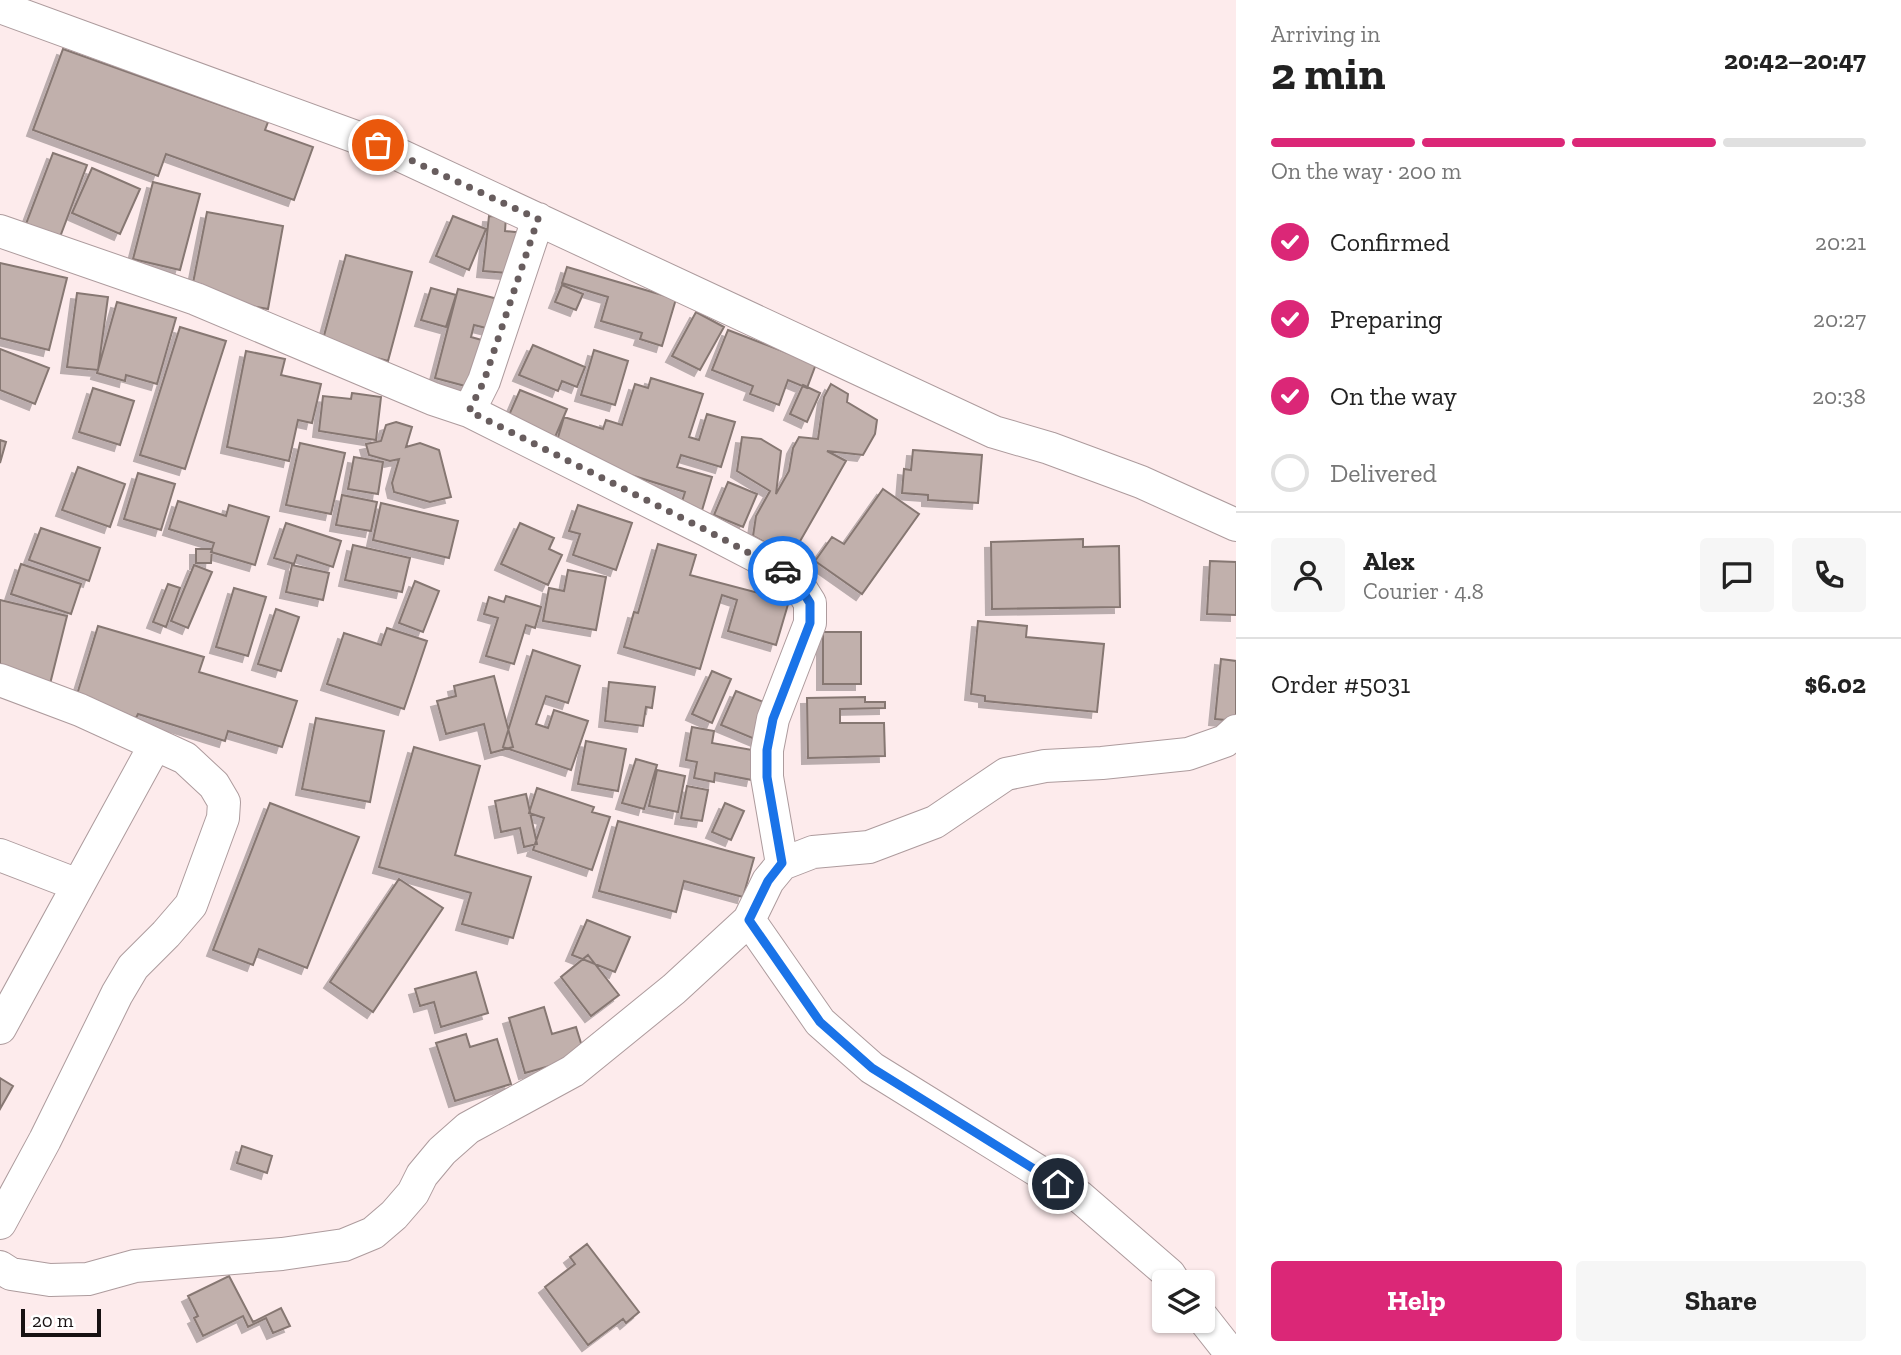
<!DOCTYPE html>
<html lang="en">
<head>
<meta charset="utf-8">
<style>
  body { margin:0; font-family:"Zilla Slab",serif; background:#f6f6f6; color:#222; height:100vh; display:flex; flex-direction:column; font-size:26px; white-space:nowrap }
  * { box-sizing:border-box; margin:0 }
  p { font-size:23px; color:#767676 }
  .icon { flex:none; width:38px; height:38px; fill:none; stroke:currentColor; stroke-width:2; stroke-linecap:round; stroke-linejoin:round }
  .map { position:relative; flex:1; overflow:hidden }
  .sheet { display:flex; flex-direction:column; background:#fff; width:665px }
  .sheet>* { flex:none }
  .buttons { position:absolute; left:1152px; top:1270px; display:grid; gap:14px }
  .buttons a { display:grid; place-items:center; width:63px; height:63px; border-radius:7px; background:#fff; box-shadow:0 2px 5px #0004; font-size:35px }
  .scale { position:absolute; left:21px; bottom:18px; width:80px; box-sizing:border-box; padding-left:7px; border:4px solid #171112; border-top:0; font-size:19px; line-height:24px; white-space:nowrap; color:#171112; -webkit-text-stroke:5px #fff; paint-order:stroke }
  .pin { position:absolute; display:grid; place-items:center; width:60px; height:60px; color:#fff; margin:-30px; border:4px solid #fff; border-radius:50%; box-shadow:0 2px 7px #0007 }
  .courier { position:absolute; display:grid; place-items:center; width:70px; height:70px; margin:-35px; border:5px solid #1a73e8; border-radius:50%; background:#fff; color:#222; box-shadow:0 2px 9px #0007 }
  .summary em { font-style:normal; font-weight:800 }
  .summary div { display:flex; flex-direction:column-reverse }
  .summary { display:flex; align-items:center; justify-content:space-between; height:119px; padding:0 35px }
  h1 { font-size:46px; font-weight:800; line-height:52px }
  .bar { display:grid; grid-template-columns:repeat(4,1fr); gap:10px 7px; align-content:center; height:84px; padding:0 35px }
  .bar i { height:9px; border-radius:5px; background:#e0e0e0 }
  .bar .current { background:#db2777 }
  .bar p { grid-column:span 4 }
  .line { display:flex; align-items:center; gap:18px; padding:0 35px; border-top:2px solid #e0e0e0 }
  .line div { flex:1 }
  .round { display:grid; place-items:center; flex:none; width:74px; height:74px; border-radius:7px; background:#f6f6f6 }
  ol { padding:0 35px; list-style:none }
  li { display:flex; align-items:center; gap:21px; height:77px }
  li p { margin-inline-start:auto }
  li .icon { padding:7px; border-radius:50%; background:#db2777; color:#fff; stroke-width:4 }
  li:last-child { color:#767676 }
  li i { width:38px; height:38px; border:4px solid #e0e0e0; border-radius:50% }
  .primary-button { display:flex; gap:14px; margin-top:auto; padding:14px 35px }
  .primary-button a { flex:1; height:80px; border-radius:7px; background:#db2777; color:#fff; font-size:28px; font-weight:800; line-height:80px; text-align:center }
  .primary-button a+a { background:#f6f6f6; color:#222 }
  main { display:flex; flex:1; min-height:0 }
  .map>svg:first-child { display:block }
  .building { fill:#c1b0ac; stroke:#867772; stroke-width:2; filter:url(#shadow) }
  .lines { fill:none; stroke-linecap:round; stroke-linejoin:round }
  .minor-casing { stroke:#ad9b9d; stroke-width:34 }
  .minor { stroke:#fff; stroke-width:32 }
  .done { stroke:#685d5e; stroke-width:7; stroke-dasharray:0 12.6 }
  .route { stroke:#1a73e8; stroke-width:9 }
</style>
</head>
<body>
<main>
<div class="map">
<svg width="1236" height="1355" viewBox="0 0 1236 1355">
  <defs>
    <filter id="shadow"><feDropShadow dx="-6" dy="6" stdDeviation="0" flood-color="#0004"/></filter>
  </defs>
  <rect width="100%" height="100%" fill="#fdebec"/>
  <path class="building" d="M63 49 268 122 265 130 313 147 294 200 166 154 158 176 33 130Z
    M53 153 87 165 60 237 26 224Z
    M92 168 140 189 120 234 72 213Z
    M153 182 200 194 180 270 133 259Z
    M207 212 283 226 268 309 224 301 225 294 192 288Z
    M453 216 486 229 469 270 436 256Z
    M489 216 506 217 505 231 524 233 519 274 483 271Z
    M346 255 412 272 388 361 322 343Z
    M0 263 67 278 49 350 0 338Z
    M567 267 676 299 662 346 640 339 642 333 601 321 608 297 562 283Z
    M562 285 583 294 576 310 555 302Z
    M431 288 456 295 446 327 421 320Z
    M458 289 510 302 502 332 474 325 471 337 496 344 484 391 435 378Z
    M77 293 108 297 98 370 67 367Z
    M117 302 176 318 157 384 126 375 125 381 97 373Z
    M696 312 724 327 700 370 672 356Z
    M180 327 226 341 185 469 140 455Z
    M728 330 816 364 807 388 788 380 779 405 750 394 753 386 712 370Z
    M533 345 585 367 577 387 562 381 558 391 519 375Z
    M0 349 49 368 35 404 0 390Z
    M594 350 628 361 615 405 581 395Z
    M246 351 285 359 281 375 321 384 312 423 298 420 289 461 227 447Z
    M651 378 703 394 689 437 699 440 707 414 735 422 721 467 681 455 677 467 712 477 700 517 679 511 685 492 554 451 564 417 603 429 606 420 622 425 635 384 648 388Z
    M831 384 848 394 847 402 877 420 875 434 863 455 827 451 846 461 791 557 753 536 756 516 770 491 737 471 742 437 761 439 781 451 776 494 789 471 793 448 799 437 818 439 824 397Z
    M803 385 820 393 807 422 790 414Z
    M93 388 134 401 120 445 79 432Z
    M520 390 567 409 550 449 503 429Z
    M352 393 381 397 376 440 319 431 323 396 351 399Z
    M396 422 412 427 406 447 420 443 439 450 451 497 430 502 394 492 392 483 399 459 390 461 369 455 366 444 381 441 386 425Z
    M0 440 6 442 0 463Z
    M300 443 345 453 331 514 286 505Z
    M913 450 982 455 978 503 928 500V495L902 493 904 469 911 470Z
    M354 457 383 462 378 494 348 489Z
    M78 467 125 484 110 527 62 510Z
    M138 473 175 484 161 530 124 519Z
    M728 482 757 494 743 527 714 515Z
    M883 489 919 514 862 594 815 561 832 537 844 544Z
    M342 495 377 502 371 531 336 525Z
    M178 501 226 516 229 505 269 517 255 565 211 552 214 543 169 529Z
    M381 503 458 521 449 558 373 540Z
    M578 505 632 523 616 570 573 555 580 534 569 531Z
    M286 523 341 541 333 567 297 555 294 564 274 558Z
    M520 523 554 538 549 549 562 555 548 585 501 564Z
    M41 528 100 548 89 581 29 560Z
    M1083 539V547L1119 546 1120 607 992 609 991 542Z
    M658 544 696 555 690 575 789 601 776 645 728 631 737 600 722 595 700 669 624 647 634 612 638 613Z
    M353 545 410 558 402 592 345 580Z
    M196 549H212L211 563H196Z
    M1210 561 1236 562V615L1207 614Z
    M21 564 81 584 71 614 11 594Z
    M194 565 212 572 188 628 171 621Z
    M292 565 329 573 323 600 286 592Z
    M568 570 606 577 596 630 543 621 549 588 564 591Z
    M415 581 439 591 423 632 399 623Z
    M168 584 180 588 166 627 153 622Z
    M234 588 266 597 248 656 216 647Z
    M506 596 541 607 535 628 526 625 514 664 486 656 498 618 484 614 489 597 504 602Z
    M0 600 67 616 50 684 0 671Z
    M276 609 299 617 281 671 258 664Z
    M978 621 1027 626 1026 637 1104 644 1097 712 985 701V696L971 694Z
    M98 626 204 657 199 672 297 701 282 747 228 731 225 741 138 714 136 718 75 701Z
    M387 628 427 641 404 709 327 684 344 633 381 645Z
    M823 632H861V684H823Z
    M533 650 580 666 568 703 546 696 536 724 548 728 554 710 588 721 571 770 503 747Z
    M1221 659 1236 661V721L1215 719Z
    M712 671 731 679 712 723 692 714Z
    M494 676 513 747 491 753 484 724 446 734 437 701 456 696 454 686Z
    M609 682 655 687 652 708 646 707 643 726 605 721Z
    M736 691 776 707 762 742 721 725Z
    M865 697V702H885V708L840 709V723H884L885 756 808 758 807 698Z
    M316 718 384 731 370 802 302 789Z
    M692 727 714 731 712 743 758 751 752 780 715 773 714 782 694 778 697 762 686 760Z
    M586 741 626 749 618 791 578 784Z
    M414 747 480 766 455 855 531 877 513 938 462 924 471 893 379 867Z
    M636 759 657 765 644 809 622 803Z
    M657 770 685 776 678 812 649 806Z
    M687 786 708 790 702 821 681 818Z
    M537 788 594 807 592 812 610 817 592 870 533 850 544 818 529 813Z
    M526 794 537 844 524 847 520 828 501 832 495 801Z
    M270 803 359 837 307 968 259 949 253 965 213 950Z
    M725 803 744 811 731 840 712 832Z
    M618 821 754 858 743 897 684 881 676 912 599 891Z
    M399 879 443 908 373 1012 330 982Z
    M587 920 630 937 615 972 572 955Z
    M588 955 619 995 591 1016 561 977Z
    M476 972 488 1013 441 1027 434 1002 420 1006 415 989Z
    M544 1007 552 1034 576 1027 585 1056 525 1073 509 1018Z
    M466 1034 470 1047 497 1039 511 1084 455 1101 436 1043Z
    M0 1078 13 1086 0 1109Z
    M242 1146 272 1156 267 1173 237 1163Z
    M587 1244 639 1312 626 1323 623 1319 588 1345 545 1287 575 1264 570 1257Z
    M229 1276 253 1322 281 1308 290 1326 273 1333 266 1318 248 1327 243 1316 203 1336 194 1318 198 1316 188 1296Z"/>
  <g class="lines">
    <g class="minor-casing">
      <path id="minor" d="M0 7 378 145 994 432 1049 448 1141 482 1236 525
        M0 231 196 299 433 399 469 411 484 381 538 219
        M469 411 706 530 779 568 798 584 810 603V623L773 719 767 750V777L782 864
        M0 680 80 710 185 758 214 785 224 802 223 818 191 905 166 934 133 967 117 994 45 1140 0 1223
        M0 855 78 885
        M749 920 820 1022 872 1068 1080 1197 1169 1274 1175 1283
        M0 1028 155 745
        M0 1267 11 1274 50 1280 88 1279 135 1266 282 1254 344 1245 373 1233 394 1215 413 1193 422 1175 442 1151 468 1128 573 1071 674 989 749 920 768 881 782 864 813 852 869 847 935 822 1006 774 1045 766 1102 763 1188 754 1225 741 1236 731
        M1202 1317 1232 1355"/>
    </g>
    <use href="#minor" class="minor"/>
  </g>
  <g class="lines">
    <path class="done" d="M378 145 538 219 484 381 469 411 706 530 783 571"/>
    <path class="route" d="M783 571 798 584 810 603V623L773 719 767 750V777L782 863 768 881 749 920 820 1022 872 1068 1058 1184"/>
  </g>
</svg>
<div class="buttons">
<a><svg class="icon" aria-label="layers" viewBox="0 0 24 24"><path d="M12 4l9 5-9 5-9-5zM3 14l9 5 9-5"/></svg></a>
</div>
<div class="scale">20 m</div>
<div class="pin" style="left:378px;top:145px;background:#ea580c"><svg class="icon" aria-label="bag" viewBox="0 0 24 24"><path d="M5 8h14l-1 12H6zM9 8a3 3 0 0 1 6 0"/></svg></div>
<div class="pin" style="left:1058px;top:1184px;background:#1f2937"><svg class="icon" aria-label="home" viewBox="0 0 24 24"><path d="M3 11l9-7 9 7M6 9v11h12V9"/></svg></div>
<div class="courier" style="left:783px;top:571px"><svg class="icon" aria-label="car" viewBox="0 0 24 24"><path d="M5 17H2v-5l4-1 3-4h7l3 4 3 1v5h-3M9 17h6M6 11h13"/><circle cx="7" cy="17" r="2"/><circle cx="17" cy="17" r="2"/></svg></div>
</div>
<section class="sheet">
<div class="summary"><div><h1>2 min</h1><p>Arriving in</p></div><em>20:42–20:47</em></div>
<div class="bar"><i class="current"></i><i class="current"></i><i class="current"></i><i></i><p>On the way · 200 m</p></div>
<ol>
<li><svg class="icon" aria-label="check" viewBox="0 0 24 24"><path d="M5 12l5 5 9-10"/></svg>Confirmed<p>20:21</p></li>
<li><svg class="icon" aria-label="check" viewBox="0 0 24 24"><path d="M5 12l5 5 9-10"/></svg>Preparing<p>20:27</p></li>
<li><svg class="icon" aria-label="check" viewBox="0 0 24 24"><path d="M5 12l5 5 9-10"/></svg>On the way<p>20:38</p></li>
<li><i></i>Delivered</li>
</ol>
<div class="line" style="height:126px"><a class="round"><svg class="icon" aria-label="person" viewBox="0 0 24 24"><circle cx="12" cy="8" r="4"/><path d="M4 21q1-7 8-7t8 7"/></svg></a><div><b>Alex</b><p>Courier · 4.8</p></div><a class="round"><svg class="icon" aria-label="chat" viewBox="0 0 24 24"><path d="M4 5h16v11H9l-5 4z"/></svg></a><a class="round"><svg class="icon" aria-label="phone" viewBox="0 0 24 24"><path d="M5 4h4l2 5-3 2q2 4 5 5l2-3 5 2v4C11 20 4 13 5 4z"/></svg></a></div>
<div class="line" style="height:91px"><div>Order #5031</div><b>$6.02</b></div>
<div class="primary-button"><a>Help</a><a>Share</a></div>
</section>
</main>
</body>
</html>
